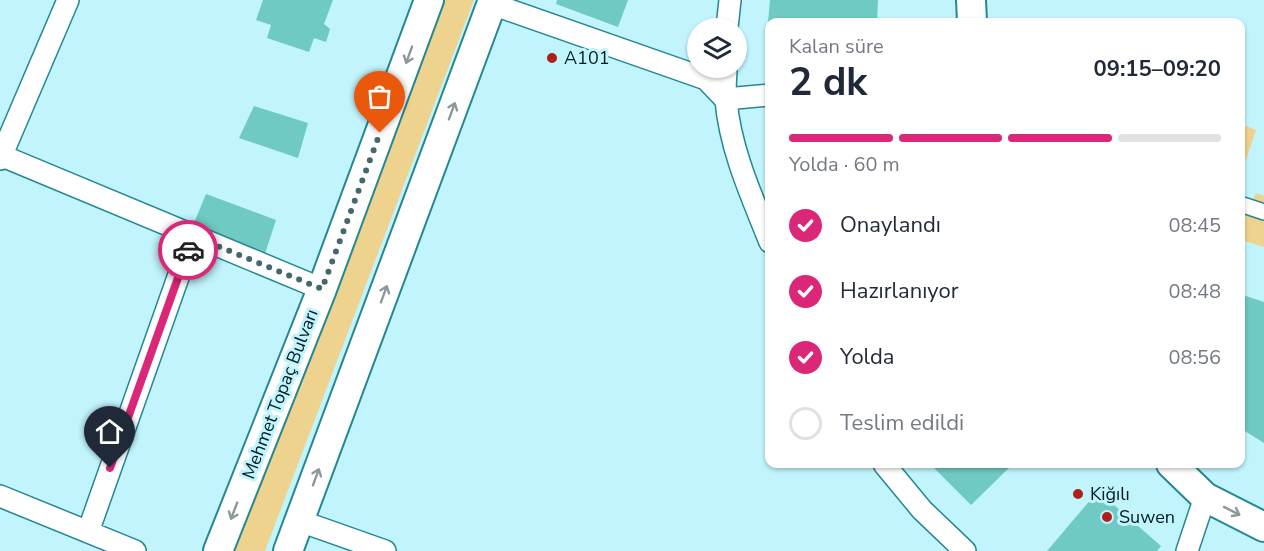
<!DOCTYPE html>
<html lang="tr">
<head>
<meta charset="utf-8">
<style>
  body { margin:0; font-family:"Nunito Sans",sans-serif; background:#f6f6f7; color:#1f2937; height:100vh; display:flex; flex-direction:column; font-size:22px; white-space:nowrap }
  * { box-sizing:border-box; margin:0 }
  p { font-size:20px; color:#747a83 }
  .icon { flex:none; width:33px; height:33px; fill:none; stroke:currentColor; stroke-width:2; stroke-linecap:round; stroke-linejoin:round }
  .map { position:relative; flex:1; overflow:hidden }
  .drawer { position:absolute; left:765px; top:18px; width:480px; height:450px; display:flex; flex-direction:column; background:#fff; border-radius:12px; box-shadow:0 2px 4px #0004 }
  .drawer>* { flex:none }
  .tools { position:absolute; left:687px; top:18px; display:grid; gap:12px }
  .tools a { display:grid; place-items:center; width:60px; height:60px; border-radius:50%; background:#fff; box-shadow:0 2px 4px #0004; font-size:30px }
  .pin { position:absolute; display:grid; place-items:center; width:51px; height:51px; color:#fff; margin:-62px -26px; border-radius:50% 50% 50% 0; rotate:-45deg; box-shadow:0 0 6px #0007 }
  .pin .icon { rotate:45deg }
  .courier { position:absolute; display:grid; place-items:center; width:60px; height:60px; margin:-30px; border:4px solid #db2777; border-radius:50%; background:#fff; color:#222; box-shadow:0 2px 8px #0007 }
  .head em { font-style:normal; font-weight:700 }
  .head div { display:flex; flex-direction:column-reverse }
  .head { display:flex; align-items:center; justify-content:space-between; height:102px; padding:0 24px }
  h1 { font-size:39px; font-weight:700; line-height:45px }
  .bar { display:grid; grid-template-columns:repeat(4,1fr); gap:9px 6px; align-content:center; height:72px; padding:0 24px }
  .bar i { height:8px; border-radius:4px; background:#e0e1e3 }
  .bar .selected { background:#db2777 }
  .bar p { grid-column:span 4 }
  ol { padding:0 24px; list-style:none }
  li { display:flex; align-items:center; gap:18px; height:66px }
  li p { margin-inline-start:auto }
  li .icon { padding:6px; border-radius:50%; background:#db2777; color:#fff; stroke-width:4 }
  li:last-child { color:#747a83 }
  li i { width:33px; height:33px; border:3px solid #e0e1e3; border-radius:50% }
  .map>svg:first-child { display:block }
  .green { fill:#eed38f }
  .building { fill:#6ecac2 }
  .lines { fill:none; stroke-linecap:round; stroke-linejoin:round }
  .pedestrian-casing { stroke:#248794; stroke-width:18 }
  .minor-casing { stroke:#248794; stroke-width:24 }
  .secondary-casing { stroke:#248794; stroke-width:32 }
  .pedestrian { stroke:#fff; stroke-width:15 }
  .minor { stroke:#fff; stroke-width:21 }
  .secondary { stroke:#fff; stroke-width:28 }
  .oneway { stroke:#8c999b }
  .done { stroke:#44686d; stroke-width:6; stroke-dasharray:0 10.8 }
  .route { stroke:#db2777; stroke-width:8 }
  .poi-dot { fill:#af1f1a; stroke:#c1f4fd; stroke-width:2 }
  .labels { text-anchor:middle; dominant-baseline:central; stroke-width:6; stroke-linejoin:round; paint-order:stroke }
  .poi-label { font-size:18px; fill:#001c20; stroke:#c1f4fd; text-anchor:start }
  .street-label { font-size:18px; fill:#001c20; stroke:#c1f4fd }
</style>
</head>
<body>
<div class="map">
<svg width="1264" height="551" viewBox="0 0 1264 551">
  <rect width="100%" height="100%" fill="#c1f4fd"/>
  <path class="green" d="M442 0H474L265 551H232Z
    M1241 124 1256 130 1241 175 1240 124Z
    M1256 193 1264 196V247L1241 240 1240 196 1253 200Z"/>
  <path class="building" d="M263 0H333L324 24 330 29 326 42 314 38 309 52 267 38 271 25 256 20Z
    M557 0H628L618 27 556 4Z
    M770 0H878L877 22H768Z
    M768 35H770V59H766Z
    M254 106 308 123 298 158 239 138Z
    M206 194 276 220 264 257 191 230Z
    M1240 294 1264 302V443L1240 428Z
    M930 464H1013L971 505Z
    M1098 491 1161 546 1157 551H1047Z"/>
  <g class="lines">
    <g class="pedestrian-casing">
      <path id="pedestrian" d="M1240 204 1264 212"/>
    </g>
    <g class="minor-casing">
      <path id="minor" d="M492 4 706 79 725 99 770 95
        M727 28 730 0
        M726 68C726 78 724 89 726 100 730 149 752 197 770 242
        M0 155 322 289
        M0 159 68 0
        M884 464 922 510 965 551
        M0 496 135 551
        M300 521 385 551
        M88 532 193 235
        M1187 551 1205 497"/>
    </g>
    <g class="secondary-casing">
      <path id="secondary" d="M971 0 972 22
        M1171 464 1205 497 1264 527
        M218 551 322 289 429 0
        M288 551 493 0"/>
    </g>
    <use href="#pedestrian" class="pedestrian"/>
    <use href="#minor" class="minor"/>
    <use href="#secondary" class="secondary"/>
  </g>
  <defs><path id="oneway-shaft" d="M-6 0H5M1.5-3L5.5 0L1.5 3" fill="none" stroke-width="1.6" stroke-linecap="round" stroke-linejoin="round" transform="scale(1.5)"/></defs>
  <g class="oneway">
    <use href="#oneway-shaft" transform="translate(409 55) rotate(110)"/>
    <use href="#oneway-shaft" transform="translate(452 111) rotate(-70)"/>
    <use href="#oneway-shaft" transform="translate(384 294) rotate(-70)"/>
    <use href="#oneway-shaft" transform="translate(316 477) rotate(-70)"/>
    <use href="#oneway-shaft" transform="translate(234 511) rotate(111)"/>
    <use href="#oneway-shaft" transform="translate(1232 511) rotate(27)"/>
  </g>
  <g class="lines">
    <path class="done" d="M188 250 193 236 322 289 380 133"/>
    <path class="route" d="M110 468 188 250"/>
  </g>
  <g class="poi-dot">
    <circle cx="552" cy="58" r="6"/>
    <circle cx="1078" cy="494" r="6"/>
    <circle cx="1107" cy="517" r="6"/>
  </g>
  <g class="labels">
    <g class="poi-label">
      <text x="564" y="58">A101</text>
      <text x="1090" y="494">Kiğılı</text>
      <text x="1119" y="517">Suwen</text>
    </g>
    <g class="street-label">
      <text transform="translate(280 394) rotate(-69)">Mehmet Topaç Bulvarı</text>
    </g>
  </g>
</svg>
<div class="tools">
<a><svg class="icon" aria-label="layers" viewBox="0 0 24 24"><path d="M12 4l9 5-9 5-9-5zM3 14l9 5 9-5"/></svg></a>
</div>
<div class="pin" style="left:380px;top:133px;background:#ea580c"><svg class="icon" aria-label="bag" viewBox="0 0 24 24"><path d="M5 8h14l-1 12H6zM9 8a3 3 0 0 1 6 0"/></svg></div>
<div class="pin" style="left:110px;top:468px;background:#1f2937"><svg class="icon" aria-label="home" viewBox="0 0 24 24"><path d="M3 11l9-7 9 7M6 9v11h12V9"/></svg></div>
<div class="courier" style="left:188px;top:250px"><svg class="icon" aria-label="car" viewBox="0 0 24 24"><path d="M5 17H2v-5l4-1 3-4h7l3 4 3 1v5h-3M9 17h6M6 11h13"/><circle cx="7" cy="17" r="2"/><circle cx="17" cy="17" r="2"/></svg></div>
<section class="drawer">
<div class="head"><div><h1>2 dk</h1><p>Kalan süre</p></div><em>09:15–09:20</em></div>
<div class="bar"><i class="selected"></i><i class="selected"></i><i class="selected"></i><i></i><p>Yolda · 60 m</p></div>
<ol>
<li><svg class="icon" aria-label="check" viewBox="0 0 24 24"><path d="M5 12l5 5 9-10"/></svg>Onaylandı<p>08:45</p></li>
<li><svg class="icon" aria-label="check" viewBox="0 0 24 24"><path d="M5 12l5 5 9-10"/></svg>Hazırlanıyor<p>08:48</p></li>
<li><svg class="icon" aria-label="check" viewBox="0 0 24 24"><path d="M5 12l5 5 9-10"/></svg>Yolda<p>08:56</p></li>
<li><i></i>Teslim edildi</li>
</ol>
</section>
</div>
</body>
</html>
